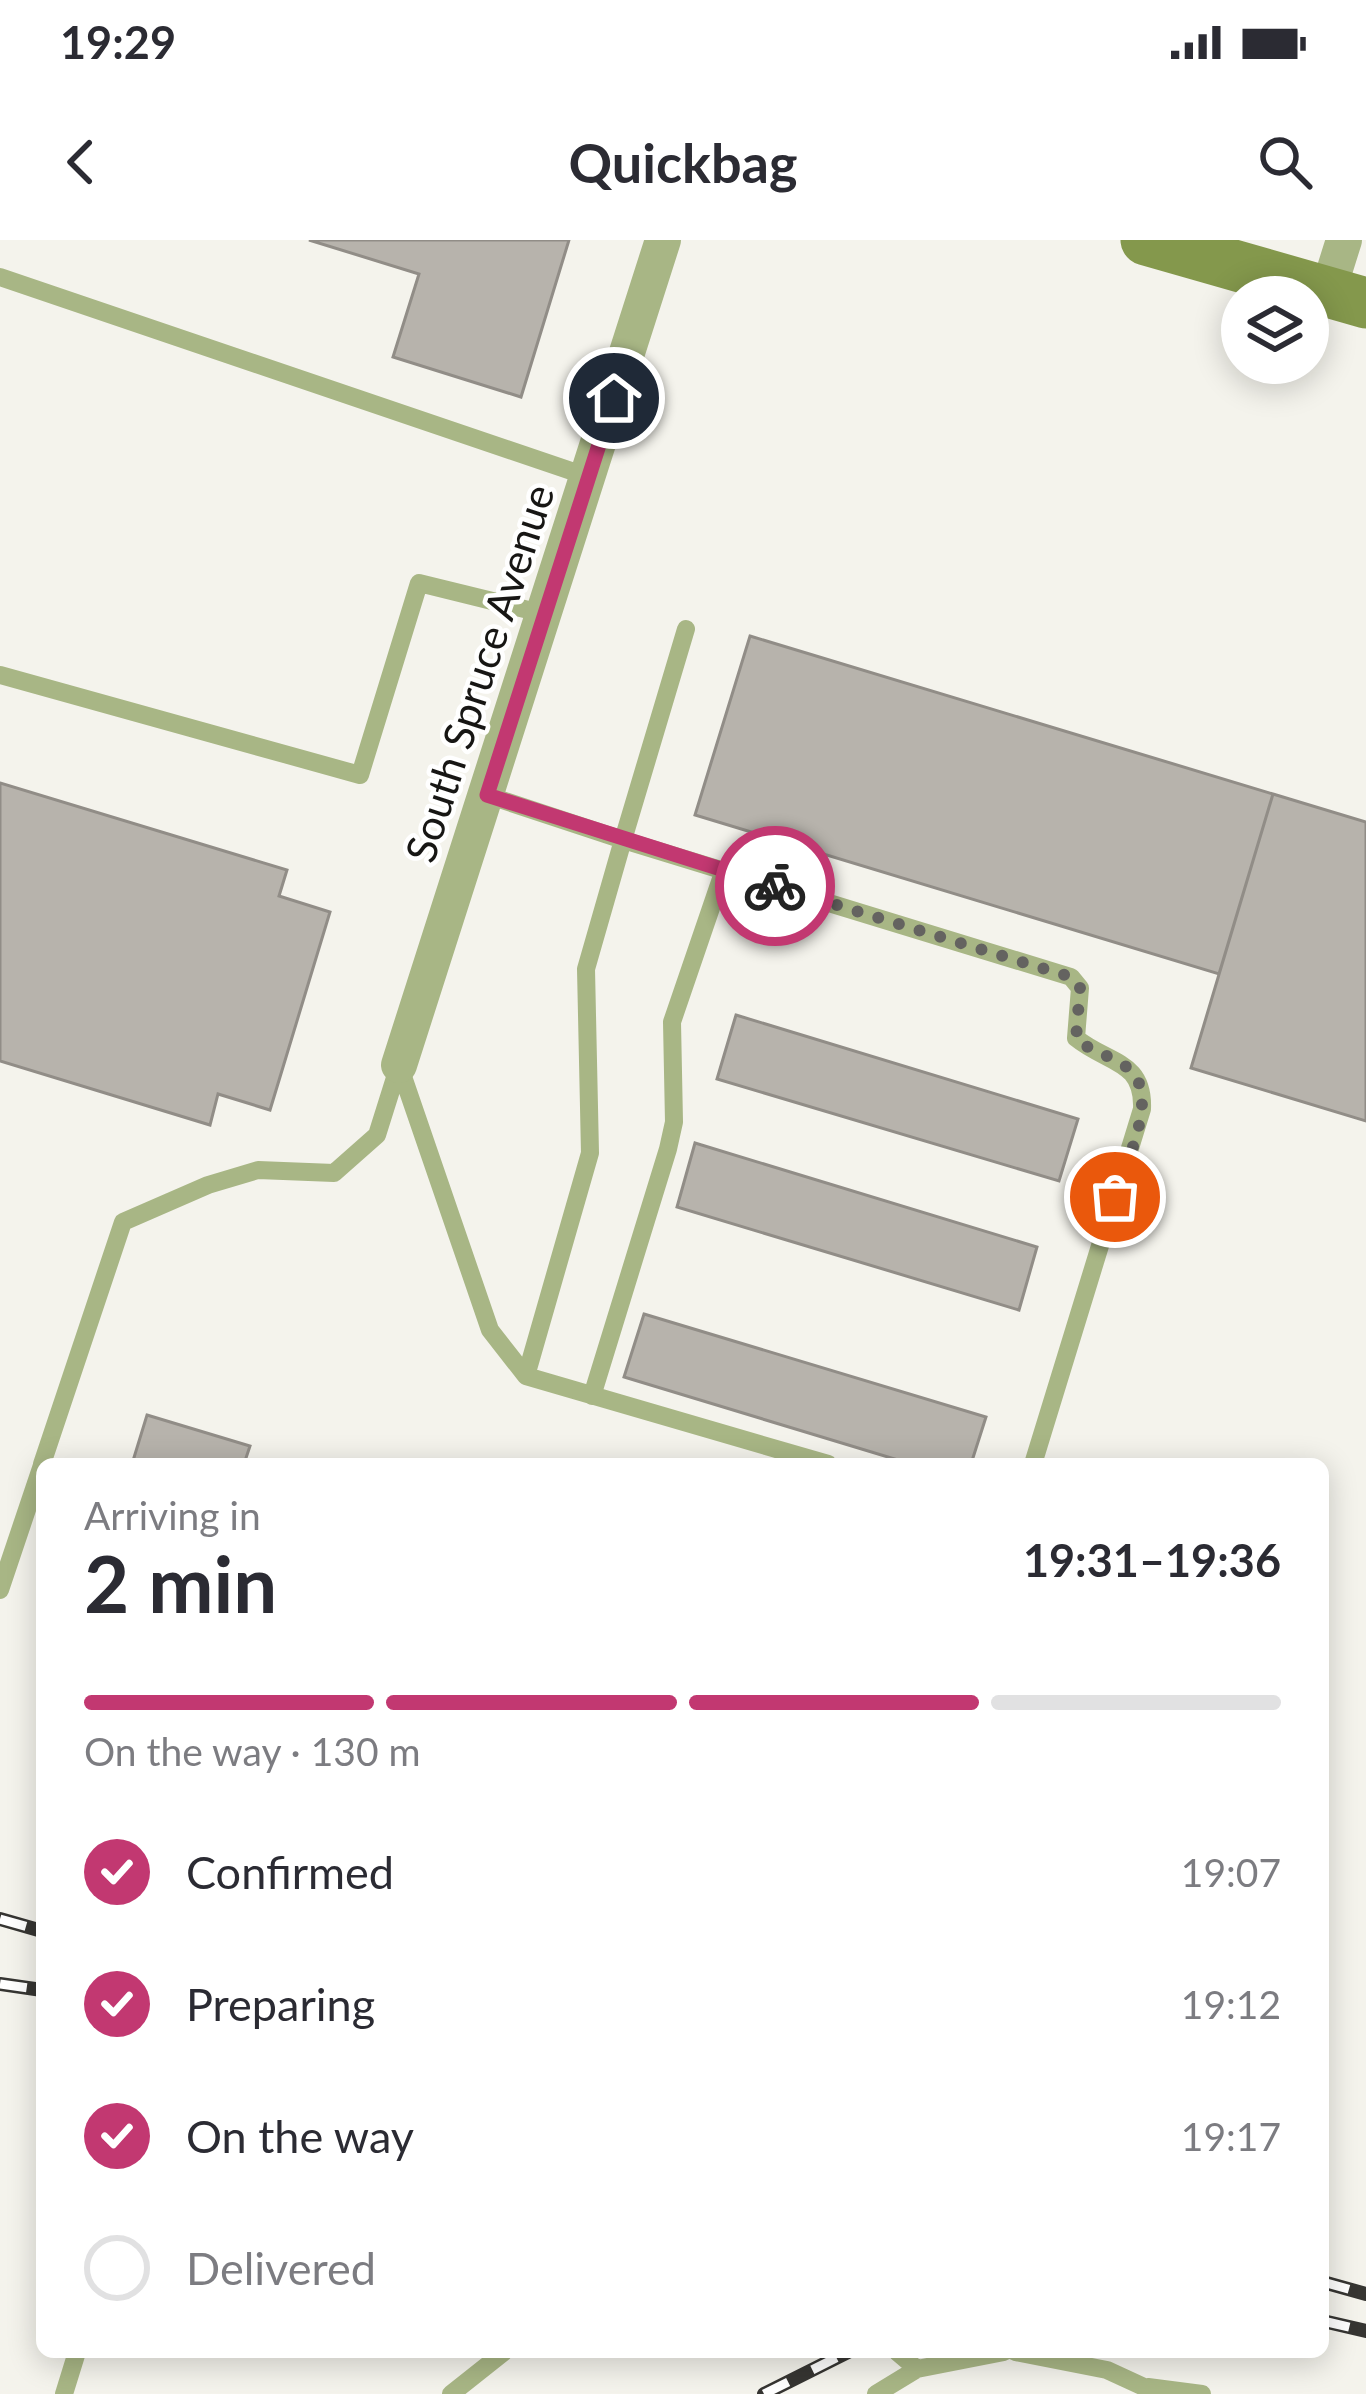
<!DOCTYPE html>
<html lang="en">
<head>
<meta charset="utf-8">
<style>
  body { margin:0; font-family:Lato,sans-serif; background:#f7f7f7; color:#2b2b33; height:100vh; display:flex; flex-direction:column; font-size:45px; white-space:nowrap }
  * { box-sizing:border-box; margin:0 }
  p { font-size:39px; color:#7c7c81 }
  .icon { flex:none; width:66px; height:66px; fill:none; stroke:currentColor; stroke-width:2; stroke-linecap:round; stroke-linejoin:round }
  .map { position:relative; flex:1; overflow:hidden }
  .drawer { position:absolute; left:36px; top:1218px; width:1293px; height:900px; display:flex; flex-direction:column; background:#fff; border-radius:18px; box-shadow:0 6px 30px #0003 }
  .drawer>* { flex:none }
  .fabs { position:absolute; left:1221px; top:36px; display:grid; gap:24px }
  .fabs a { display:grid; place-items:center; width:108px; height:108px; border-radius:50%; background:#fff; box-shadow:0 6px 30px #0003; font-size:60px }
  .pin { position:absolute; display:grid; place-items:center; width:102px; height:102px; color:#fff; margin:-51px; border:6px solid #fff; border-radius:50%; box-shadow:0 3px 12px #0007 }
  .courier { position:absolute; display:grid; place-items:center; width:120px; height:120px; margin:-60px; border:9px solid #c23871; border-radius:50%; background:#fff; color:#222; box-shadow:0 3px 15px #0007 }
  .summary em { font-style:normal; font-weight:700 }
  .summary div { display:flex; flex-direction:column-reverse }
  .summary { display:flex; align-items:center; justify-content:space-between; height:204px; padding:0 48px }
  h1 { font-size:78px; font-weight:700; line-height:90px }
  .bar { display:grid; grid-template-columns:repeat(4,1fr); gap:18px 12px; align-content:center; height:144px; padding:0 48px }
  .bar i { height:15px; border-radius:9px; background:#e1e1e2 }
  .bar .active { background:#c23871 }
  .bar p { grid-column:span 4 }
  ol { padding:0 48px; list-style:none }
  li { display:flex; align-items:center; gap:36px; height:132px }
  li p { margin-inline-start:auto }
  li .icon { padding:12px; border-radius:50%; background:#c23871; color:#fff; stroke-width:4 }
  li:last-child { color:#7c7c81 }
  li i { width:66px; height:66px; border:6px solid #e1e1e2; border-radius:50% }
  .status { display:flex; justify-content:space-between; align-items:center; height:84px; padding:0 60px; background:#fff; direction:ltr }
  .status svg { height:33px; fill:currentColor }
  header { display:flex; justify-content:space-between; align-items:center; height:156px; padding:0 48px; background:#fff; font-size:54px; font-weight:700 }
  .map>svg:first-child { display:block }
  .building { fill:#b7b3ac; stroke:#918d87; stroke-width:3 }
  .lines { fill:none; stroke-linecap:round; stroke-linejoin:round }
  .lane { stroke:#a8b685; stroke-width:18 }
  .street { stroke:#a8b685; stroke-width:36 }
  .secondary { stroke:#84984c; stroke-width:51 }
  .rail-casing { stroke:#363532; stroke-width:14 }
  .rail { stroke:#fff; stroke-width:9; stroke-dasharray:27; stroke-linecap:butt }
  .done { stroke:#646360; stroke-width:12; stroke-dasharray:0 21.6 }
  .route { stroke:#c23871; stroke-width:15 }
  .labels { text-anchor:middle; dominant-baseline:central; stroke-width:9; stroke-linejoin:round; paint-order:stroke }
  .street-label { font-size:42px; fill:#171614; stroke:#fff }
</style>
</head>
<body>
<div class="status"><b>19:29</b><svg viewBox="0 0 49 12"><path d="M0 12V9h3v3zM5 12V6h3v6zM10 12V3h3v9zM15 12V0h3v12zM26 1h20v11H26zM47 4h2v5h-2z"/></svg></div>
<header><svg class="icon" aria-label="back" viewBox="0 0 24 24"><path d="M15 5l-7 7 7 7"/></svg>Quickbag<svg class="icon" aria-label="search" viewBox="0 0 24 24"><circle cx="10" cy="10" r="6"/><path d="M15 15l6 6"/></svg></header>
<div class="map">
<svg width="1366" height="2154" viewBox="0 0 1366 2154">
  <rect width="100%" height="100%" fill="#f4f3ec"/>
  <path class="building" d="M309 0H569L521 157 393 117 419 34Z
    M750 396 1273 554 1219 734 695 575Z
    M0 543 287 630 279 656 330 672 270 870 218 854 210 885 0 821Z
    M1273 554 1366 582V881L1191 828Z
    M736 775 1078 879 1059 941 717 839Z
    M695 903 1037 1007 1019 1070 677 967Z
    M644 1074 986 1177 971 1224H911L624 1137Z
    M147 1175 250 1206 244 1224H132Z"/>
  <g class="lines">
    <path class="lane" d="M0 37 589 237
      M0 435 360 535 419 343 545 374
      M487 555 623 600 686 389
      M399 825 490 1090 526 1136 828 1224
      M526 1136 590 913 586 729 623 600 1071 737 1080 748 1076 798C1108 824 1144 820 1142 869L1033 1224
      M592 1156 668 909 674 882 672 782 724 630
      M42 1224 123 982 208 945 258 930 334 933 377 895 399 825
      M0 1350 42 1225
      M897 2112 917 2129
      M1015 2112 1107 2130 1159 2154
      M1148 2147 1202 2154
      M64 2154 77 2112
      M451 2154 504 2112
      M876 2154 917 2129 1004 2112"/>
    <path class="street" d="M1328 51 1344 0
      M399 825 663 0"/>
    <path class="secondary" d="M1146 0 1366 63"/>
    <g class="rail-casing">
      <path id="rail" d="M0 1679 42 1691
        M0 1744 42 1750
        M1323 2042 1366 2054
        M1323 2081 1366 2091
        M764 2154 848 2112"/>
    </g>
    <use href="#rail" class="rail"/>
  </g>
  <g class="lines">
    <path class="done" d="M775 646 1071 737 1080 748 1076 799C1092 812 1109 815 1125 826 1164 851 1125 923 1115 957"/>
    <path class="route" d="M614 158 487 555 775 646"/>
  </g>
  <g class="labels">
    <g class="street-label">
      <text transform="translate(479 433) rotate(-72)">South Spruce Avenue</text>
    </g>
  </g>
</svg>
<div class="fabs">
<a><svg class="icon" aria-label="layers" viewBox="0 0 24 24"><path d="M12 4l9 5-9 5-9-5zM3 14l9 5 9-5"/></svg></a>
</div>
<div class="pin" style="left:1115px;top:957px;background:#ea580c"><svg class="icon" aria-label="bag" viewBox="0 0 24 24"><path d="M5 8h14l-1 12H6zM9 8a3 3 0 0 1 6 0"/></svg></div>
<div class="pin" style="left:614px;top:158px;background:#1f2937"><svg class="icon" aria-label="home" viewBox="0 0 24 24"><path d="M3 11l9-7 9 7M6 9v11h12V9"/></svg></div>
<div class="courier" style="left:775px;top:646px"><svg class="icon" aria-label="bike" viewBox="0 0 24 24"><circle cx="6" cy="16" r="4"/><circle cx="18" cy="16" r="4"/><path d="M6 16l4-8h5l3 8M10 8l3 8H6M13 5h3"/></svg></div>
<section class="drawer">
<div class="summary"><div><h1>2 min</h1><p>Arriving in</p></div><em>19:31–19:36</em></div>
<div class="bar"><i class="active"></i><i class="active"></i><i class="active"></i><i></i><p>On the way · 130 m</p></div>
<ol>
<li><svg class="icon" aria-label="check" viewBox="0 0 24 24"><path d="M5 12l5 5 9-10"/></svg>Confirmed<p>19:07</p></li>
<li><svg class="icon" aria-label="check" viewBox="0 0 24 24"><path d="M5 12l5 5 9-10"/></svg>Preparing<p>19:12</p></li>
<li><svg class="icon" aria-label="check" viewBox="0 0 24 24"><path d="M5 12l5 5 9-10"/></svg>On the way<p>19:17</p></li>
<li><i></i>Delivered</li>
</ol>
</section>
</div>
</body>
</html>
